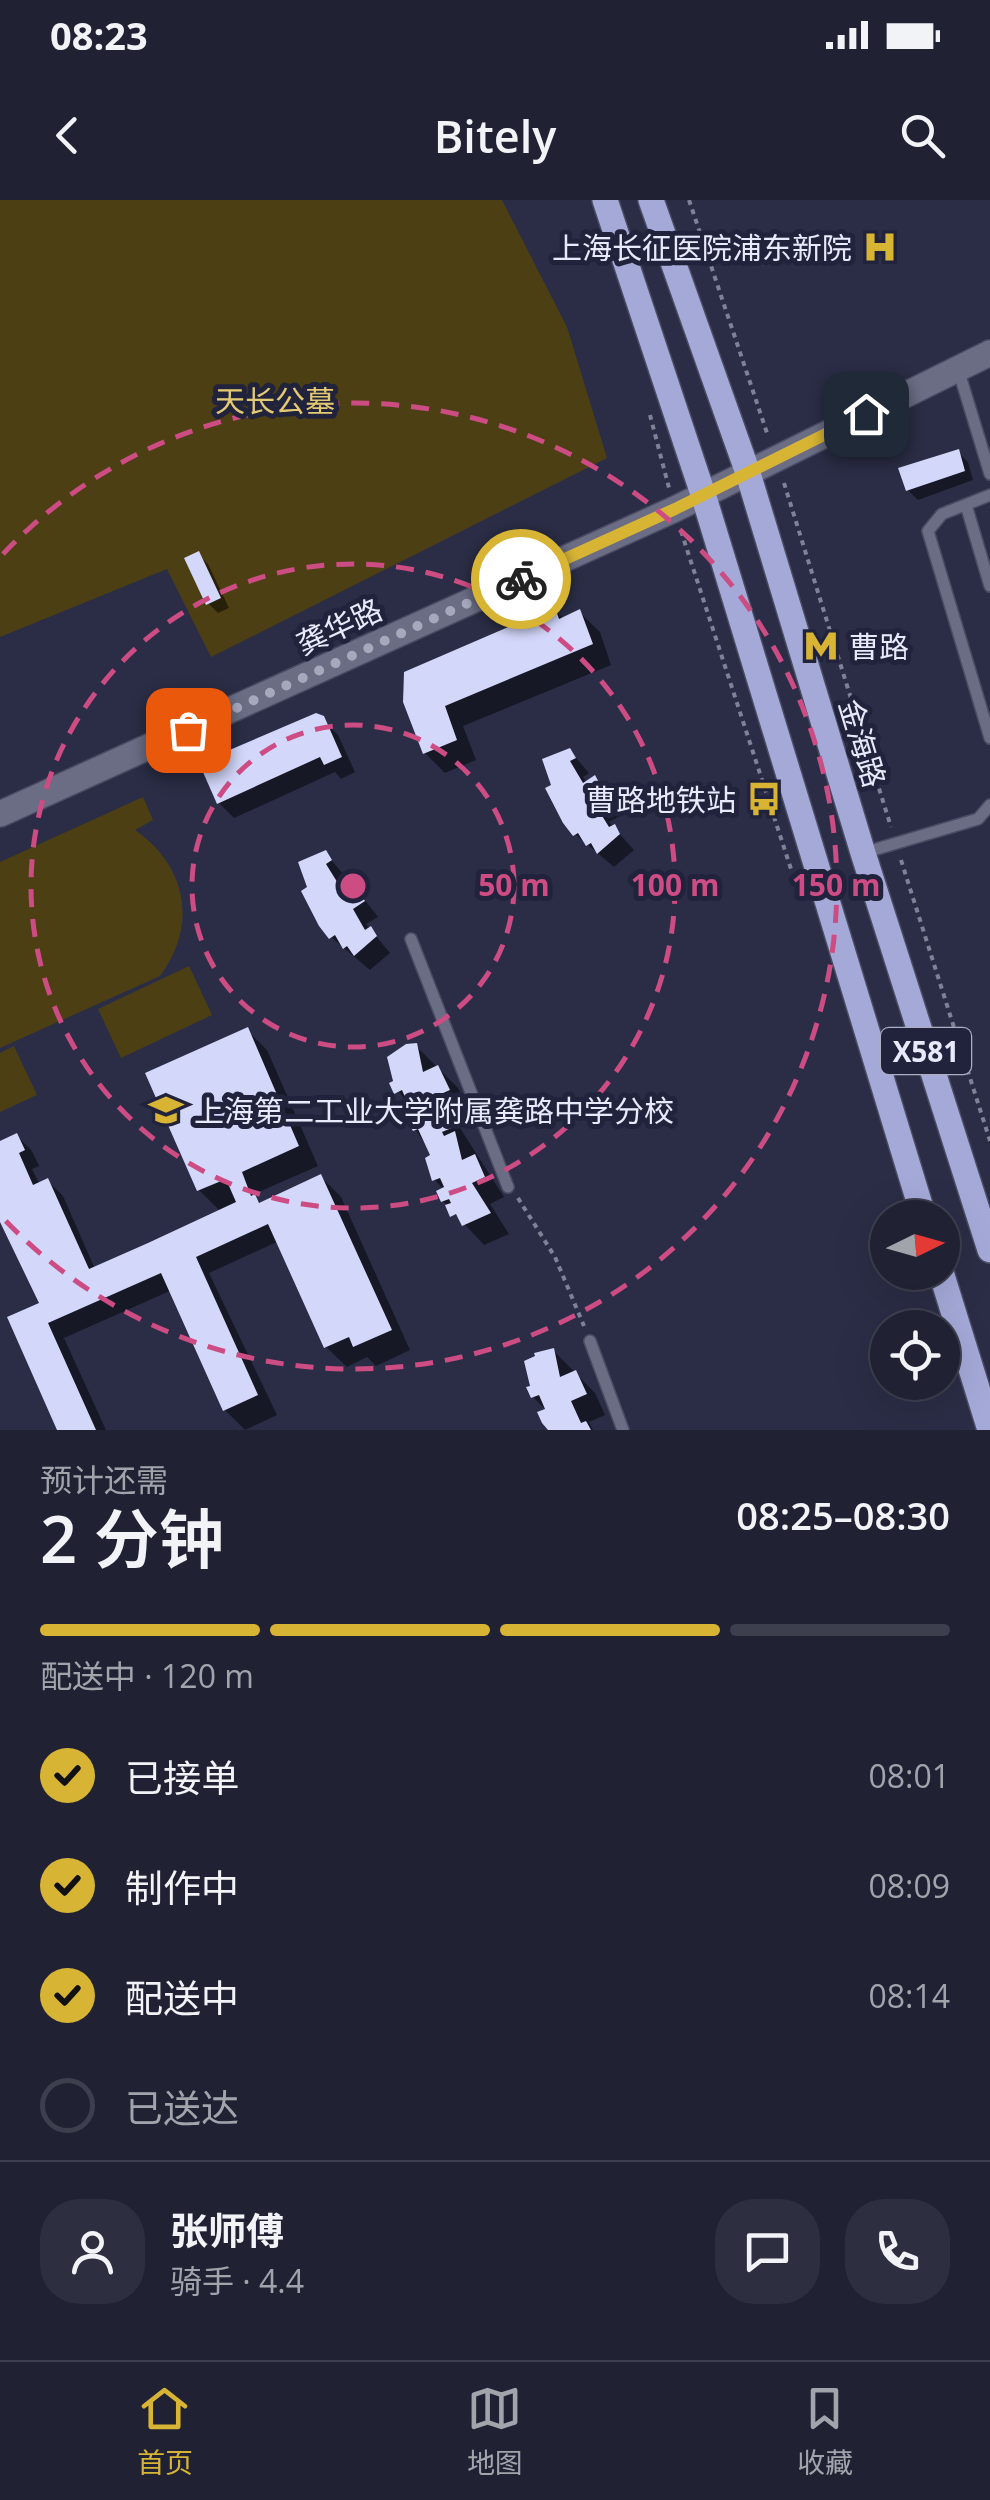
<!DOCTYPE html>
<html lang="zh">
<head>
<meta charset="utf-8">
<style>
  body { margin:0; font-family:"Open Sans","Noto Sans SC",sans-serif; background:#2d2f40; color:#f1f3f6; height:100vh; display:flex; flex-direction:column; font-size:38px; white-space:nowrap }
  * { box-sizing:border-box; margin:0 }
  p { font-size:32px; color:#a2a4ac }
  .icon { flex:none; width:55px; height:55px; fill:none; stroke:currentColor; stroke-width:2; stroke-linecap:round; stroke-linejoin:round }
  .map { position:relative; height:1230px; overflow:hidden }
  .side { display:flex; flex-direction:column; background:#202234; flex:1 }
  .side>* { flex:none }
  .needle { width:65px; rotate:85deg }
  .controls { position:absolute; left:870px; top:1000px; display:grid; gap:20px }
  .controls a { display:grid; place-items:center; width:90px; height:90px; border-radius:50%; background:#202234; box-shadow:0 10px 40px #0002,0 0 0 2px #3d3f4f; font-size:50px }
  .pin { position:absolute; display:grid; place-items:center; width:85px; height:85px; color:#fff; margin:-42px; border-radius:20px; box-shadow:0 5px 15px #0006 }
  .courier { position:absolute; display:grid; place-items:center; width:100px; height:100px; margin:-50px; border:8px solid #d8b434; border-radius:50%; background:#fff; color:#222; box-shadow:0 2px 12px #0007 }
  .headline em { font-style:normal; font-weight:600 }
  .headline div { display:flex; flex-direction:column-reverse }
  .headline { display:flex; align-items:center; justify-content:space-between; height:170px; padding:0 40px }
  h1 { font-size:65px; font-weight:600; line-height:75px }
  .bar { display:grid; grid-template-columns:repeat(4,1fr); gap:15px 10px; align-content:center; height:120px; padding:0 40px }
  .bar i { height:12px; border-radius:8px; background:#3d3f4f }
  .bar .current { background:#d8b434 }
  .bar p { grid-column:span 4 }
  .line { display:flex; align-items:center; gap:25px; padding:0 40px; border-top:2px solid #3d3f4f }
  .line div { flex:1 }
  .round { display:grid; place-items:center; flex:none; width:105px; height:105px; border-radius:40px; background:#2d2f40 }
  ol { padding:0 40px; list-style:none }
  li { display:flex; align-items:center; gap:30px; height:110px }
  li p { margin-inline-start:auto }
  li .icon { padding:10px; border-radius:50%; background:#d8b434; color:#111; stroke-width:4 }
  li:last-child { color:#a2a4ac }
  li i { width:55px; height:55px; border:5px solid #3d3f4f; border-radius:50% }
  .status { display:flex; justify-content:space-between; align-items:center; height:70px; padding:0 50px; background:#202234; direction:ltr }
  .status svg { height:28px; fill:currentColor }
  header { display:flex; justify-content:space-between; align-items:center; height:130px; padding:0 40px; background:#202234; font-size:45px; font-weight:600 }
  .menu { display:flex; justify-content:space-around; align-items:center; height:140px; border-top:2px solid #3d3f4f; background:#202234; font-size:28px; color:#a2a4ac }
  .menu a { display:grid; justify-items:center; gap:5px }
  .menu .current { color:#d8b434 }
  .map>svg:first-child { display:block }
  .green { fill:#4c3f13 }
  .shadow { fill:#0007 }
  .building { fill:#d3d7fa }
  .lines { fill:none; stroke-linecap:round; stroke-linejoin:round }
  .service-casing { stroke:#494b63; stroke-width:14 }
  .tertiary-casing { stroke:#494b63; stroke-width:28 }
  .primary-casing { stroke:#494b63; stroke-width:28 }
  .path { stroke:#7f8196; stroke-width:4; stroke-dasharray:5 5; stroke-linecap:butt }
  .service { stroke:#6a6d84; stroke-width:11 }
  .tertiary { stroke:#6a6d84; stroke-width:25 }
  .primary { stroke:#a4a9d8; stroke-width:25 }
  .done { stroke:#a6a8bc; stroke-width:10; stroke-dasharray:0 18 }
  .route { stroke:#d8b434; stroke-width:12 }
  .ring { fill:none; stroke:#cc4c83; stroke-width:5; stroke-dasharray:18 12 }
  .labels { text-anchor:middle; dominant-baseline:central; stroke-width:10; stroke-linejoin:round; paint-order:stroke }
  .shield { fill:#21233c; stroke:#acaec2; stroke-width:2.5 }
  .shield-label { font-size:28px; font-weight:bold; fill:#e8eafb }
  .poi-label { font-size:30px; fill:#e8eafb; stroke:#21233c; text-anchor:end }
  .park-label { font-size:30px; fill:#e4c973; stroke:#21233c }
  .street-label { font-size:30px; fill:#e8eafb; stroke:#21233c }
  .centre { fill:#cc4c83; stroke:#21233c; stroke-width:5 }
  .ring-label { font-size:30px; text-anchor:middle; font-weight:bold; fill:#cc4c83; stroke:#21233c; stroke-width:10; stroke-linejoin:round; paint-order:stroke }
</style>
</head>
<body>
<div class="status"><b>08:23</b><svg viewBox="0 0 49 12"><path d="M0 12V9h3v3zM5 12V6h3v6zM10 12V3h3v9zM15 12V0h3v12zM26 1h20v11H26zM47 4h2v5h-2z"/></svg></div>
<header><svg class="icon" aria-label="back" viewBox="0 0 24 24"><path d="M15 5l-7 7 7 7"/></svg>Bitely<svg class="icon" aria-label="search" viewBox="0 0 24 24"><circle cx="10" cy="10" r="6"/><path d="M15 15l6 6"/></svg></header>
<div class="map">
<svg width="990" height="1230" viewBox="0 0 990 1230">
  <rect width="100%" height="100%" fill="#2b2d46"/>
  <path class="green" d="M0 0H502L567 127 607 258 211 457 167 369 0 437Z
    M143 597 153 620 135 630C187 666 198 725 160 776L0 848V662Z
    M189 766 212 815 121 858 98 809Z
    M14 846 37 895 0 912V853Z"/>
  <path class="shadow" d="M958 252 968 262 973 280 918 300 908 290Z
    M198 354 208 364 229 408 218 413 208 403Z
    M554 410 564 419 579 412 600 432 611 465 463 526 476 560 445 573 425 553 403 489 406 473Z
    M322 519 338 535 355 572 341 579 335 572 234 618 219 603Z
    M570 551 589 573 583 577 587 583 594 578 622 615 609 622 634 650 614 667 575 634 554 586 545 560Z
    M325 653 345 676 339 679 343 685 350 681 378 717 366 724 390 753 370 770 331 737 309 705Z
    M247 830 267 850 318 966 252 995 261 1004 321 977 341 997 410 1150 376 1166 367 1157 347 1167 326 1147 279 1041 209 1073 277 1215 245 1230 225 1210 172 1090 64 1138 106 1230H60L42 1104 0 1022V943L17 936 32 951 39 966 32 969 40 985 48 981 63 996 95 1069 221 1012 199 990Z
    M416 846 458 888 468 910 453 917 504 997 490 1004 509 1034 484 1045 443 1001 444 990 435 980 434 957 415 929 410 906 392 883 395 868Z
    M553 1150 595 1193 605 1215 589 1222 593 1230H550L547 1211 533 1197Z"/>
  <path class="building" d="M959 249 965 271 906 291 898 268Z
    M199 351 221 398 206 405 184 358Z
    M555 407 559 419 580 409 593 444 445 506 457 540 423 554 403 502 404 472Z
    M316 513 324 516 342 557 324 565 320 557 217 604 199 563Z
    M570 548 576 558 570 561 583 583 595 575 608 599 596 606 609 627 615 624 620 634 597 654 591 643 586 646 578 633 573 636 563 623 545 588 551 585 542 559Z
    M326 650 332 660 326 664 339 685 351 678 365 701 353 709 365 730 371 726 377 736 354 756 347 746 343 749 335 735 329 739 319 726 301 691 307 687 298 662Z
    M248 827 299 946 242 972 251 996 255 994 259 1003 321 974 392 1130 353 1147 349 1137 324 1148 268 1024 196 1057 258 1195 223 1211 161 1073 48 1123 96 1230H57L7 1117 39 1103 0 1022V941L17 933 25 950 19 953 33 985 48 978 89 1069 148 1043 236 1002 226 979 197 991 145 873Z
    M417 843 423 872 438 865 450 890 434 897 444 919 450 917 454 927 442 932 444 936 455 931 462 960 475 954 485 977 472 983 491 1013 462 1026 456 1014 450 1017 445 1005 451 1003 449 999 441 1002 436 991 444 987 440 978 432 981 425 958 430 955 418 929 413 931 400 908 408 904 402 890 394 894 389 883 393 881 387 857 406 844Z
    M554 1148 560 1177 576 1170 587 1194 571 1201 581 1223 586 1221 591 1230H548L542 1223 537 1212 545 1209 539 1195 531 1198 526 1187 530 1186 524 1161 535 1156 534 1153Z"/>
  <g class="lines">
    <g class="service-casing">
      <path id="service" d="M958 169 990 274
        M990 295 942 314 928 331 990 538
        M966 305 990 386
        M863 653 978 619 990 605
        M411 739 508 987
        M590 1141 623 1230"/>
    </g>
    <g class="tertiary-casing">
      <path id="tertiary" d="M0 614 675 309 990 153"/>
    </g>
    <g class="primary-casing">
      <path id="primary" d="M605 0 703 294 924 1018
        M651 0 747 270 863 653 990 1050
        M941 1072 990 1230"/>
    </g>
    <path class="path" d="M689 0 768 236
      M650 215 669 288
      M784 283 891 627
      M681 331 791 669
      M901 660 990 941
      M518 998 555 1057 584 1126"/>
    <use href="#service" class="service"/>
    <use href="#tertiary" class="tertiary"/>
    <use href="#primary" class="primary"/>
  </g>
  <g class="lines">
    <path class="done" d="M188 530 521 379"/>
    <path class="route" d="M521 379 675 309 866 214"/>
  </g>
  <g class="ring">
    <circle cx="353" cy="686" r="161"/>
    <circle cx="353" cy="686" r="322"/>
    <path d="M3 354A483 483 0 1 1 3 1018"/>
  </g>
  <defs>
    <g id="hospital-bare" transform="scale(2.7)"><path d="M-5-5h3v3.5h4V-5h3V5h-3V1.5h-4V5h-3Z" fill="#d8b434" stroke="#21233c" stroke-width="2.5" paint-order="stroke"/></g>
    <g id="metro-bare" transform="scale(2.7)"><path d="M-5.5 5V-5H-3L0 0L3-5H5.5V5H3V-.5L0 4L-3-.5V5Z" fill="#d8b434" stroke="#21233c" stroke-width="2.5" paint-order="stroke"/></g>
    <g id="bus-bare" transform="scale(2.7)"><path d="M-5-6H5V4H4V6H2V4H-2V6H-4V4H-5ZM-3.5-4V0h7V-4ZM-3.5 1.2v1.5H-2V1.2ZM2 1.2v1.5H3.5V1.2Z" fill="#d8b434" stroke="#21233c" stroke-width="2.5" paint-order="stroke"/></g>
    <g id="school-bare" transform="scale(2.7)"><path d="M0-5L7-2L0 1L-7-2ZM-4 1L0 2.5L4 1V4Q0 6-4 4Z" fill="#d8b434" stroke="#21233c" stroke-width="2.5" paint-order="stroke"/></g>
  </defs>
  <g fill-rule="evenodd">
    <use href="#hospital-bare" x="880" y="47"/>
    <use href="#metro-bare" x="821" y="446"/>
    <use href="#bus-bare" x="764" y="599"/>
    <use href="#school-bare" x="166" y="910"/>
  </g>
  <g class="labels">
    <rect class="shield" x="881" y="828" width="90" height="46" rx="8"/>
    <g class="shield-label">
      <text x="926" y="851">X581</text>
    </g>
    <g class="poi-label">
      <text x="852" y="47">上海长征医院浦东新院</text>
      <text x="849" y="446" text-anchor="start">曹路</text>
      <text x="736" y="599">曹路地铁站</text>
      <text x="194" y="910" text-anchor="start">上海第二工业大学附属龚路中学分校</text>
    </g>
    <g class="park-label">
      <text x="275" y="200">天长公墓</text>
    </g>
    <g class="street-label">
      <text transform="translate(339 426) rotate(-25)">龚华路</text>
      <text transform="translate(863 543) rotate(73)">金海路</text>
    </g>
  </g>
  <circle cx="353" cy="686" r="15" class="centre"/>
  <g class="ring-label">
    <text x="514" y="696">50 m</text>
    <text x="675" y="696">100 m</text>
    <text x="836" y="696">150 m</text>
  </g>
</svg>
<div class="controls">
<a><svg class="needle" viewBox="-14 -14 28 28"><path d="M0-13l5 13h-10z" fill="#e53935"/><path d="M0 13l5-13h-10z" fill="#a2a4ac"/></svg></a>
<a><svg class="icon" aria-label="locate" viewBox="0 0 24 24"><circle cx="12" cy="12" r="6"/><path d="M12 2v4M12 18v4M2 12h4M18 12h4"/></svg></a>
</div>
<div class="pin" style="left:188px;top:530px;background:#ea580c"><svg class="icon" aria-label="bag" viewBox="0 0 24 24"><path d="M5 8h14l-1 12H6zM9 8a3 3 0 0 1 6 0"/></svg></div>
<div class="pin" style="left:866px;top:214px;background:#1f2937"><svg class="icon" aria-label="home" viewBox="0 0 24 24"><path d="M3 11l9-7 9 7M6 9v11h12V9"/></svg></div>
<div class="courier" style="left:521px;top:379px"><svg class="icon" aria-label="bike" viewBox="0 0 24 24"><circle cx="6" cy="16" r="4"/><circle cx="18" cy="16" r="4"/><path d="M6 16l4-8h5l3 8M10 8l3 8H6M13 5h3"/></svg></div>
</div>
<section class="side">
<div class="headline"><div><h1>2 分钟</h1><p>预计还需</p></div><em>08:25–08:30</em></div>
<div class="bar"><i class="current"></i><i class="current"></i><i class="current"></i><i></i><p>配送中 · 120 m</p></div>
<ol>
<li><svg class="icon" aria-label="check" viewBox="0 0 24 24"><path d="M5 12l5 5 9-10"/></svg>已接单<p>08:01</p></li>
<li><svg class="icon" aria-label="check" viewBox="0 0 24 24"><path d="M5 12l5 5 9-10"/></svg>制作中<p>08:09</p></li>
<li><svg class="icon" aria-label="check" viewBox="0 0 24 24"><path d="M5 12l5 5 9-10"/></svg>配送中<p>08:14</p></li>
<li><i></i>已送达</li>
</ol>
<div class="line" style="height:180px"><a class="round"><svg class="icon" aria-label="person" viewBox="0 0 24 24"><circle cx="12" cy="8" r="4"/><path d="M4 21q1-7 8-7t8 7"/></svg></a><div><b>张师傅</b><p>骑手 · 4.4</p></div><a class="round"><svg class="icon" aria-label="chat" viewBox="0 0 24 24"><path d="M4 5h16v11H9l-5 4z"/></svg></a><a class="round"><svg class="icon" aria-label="phone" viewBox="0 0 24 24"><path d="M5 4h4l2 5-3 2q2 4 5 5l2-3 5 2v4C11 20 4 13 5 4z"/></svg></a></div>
</section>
<nav class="menu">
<a class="current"><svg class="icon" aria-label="home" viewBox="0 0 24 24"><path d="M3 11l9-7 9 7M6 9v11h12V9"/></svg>首页</a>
<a><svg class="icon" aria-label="map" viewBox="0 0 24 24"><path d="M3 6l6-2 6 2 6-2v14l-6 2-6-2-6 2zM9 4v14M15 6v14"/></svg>地图</a>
<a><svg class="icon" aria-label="saved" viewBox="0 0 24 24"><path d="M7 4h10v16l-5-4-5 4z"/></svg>收藏</a>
</nav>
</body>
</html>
